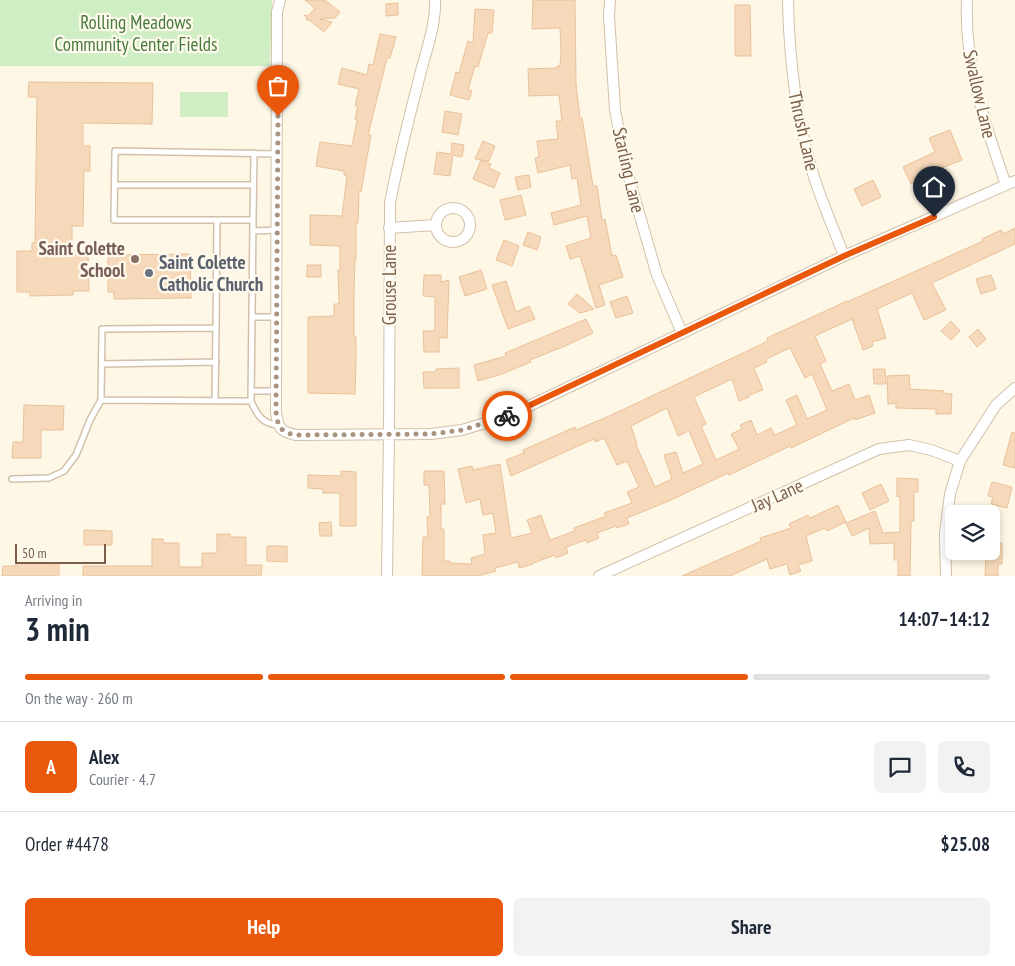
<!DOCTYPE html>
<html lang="en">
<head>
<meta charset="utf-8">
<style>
  body { margin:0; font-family:"PT Sans Narrow",sans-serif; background:#f2f2f3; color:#1f2937; height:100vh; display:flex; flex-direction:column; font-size:19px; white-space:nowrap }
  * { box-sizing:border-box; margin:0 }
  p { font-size:16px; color:#747a83 }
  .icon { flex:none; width:28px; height:28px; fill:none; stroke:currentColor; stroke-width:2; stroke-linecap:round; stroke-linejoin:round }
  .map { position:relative; height:576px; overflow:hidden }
  .drawer { display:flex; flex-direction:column; background:#fff; flex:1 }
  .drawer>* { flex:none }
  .fabs { position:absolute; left:945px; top:505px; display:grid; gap:10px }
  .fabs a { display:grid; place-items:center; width:55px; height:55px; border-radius:8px; background:#fff; box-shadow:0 2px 8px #0003; font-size:25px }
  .scale { position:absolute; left:15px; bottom:12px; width:91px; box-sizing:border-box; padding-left:5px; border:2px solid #7b5f48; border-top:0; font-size:14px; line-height:18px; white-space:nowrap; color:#7b5f48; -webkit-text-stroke:4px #fffaee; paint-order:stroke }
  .pin { position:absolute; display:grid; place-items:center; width:42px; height:42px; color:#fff; margin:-51px -21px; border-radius:50% 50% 50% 0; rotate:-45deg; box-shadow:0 0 5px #0007 }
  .pin .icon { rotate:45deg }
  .courier { position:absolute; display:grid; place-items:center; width:50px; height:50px; margin:-25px; border:4px solid #ea580c; border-radius:50%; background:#fff; color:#222; box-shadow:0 1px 6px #0007 }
  .head em { font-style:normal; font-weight:800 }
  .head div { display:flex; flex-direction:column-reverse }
  .head { display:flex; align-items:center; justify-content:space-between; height:85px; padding:0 25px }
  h1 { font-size:32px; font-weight:800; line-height:38px }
  .bar { display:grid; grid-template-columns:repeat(4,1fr); gap:8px 5px; align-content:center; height:60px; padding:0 25px }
  .bar i { height:6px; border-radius:4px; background:#e0e1e3 }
  .bar .on { background:#ea580c }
  .bar p { grid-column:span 4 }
  .line { display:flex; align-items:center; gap:12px; padding:0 25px; border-top:1px solid #e0e1e3 }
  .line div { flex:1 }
  .round { display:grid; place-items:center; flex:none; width:52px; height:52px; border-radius:8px; background:#f2f2f3 }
  .action { display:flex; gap:10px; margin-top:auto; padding:10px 25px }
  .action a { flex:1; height:58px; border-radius:8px; background:#ea580c; color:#fff; font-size:20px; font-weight:800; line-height:58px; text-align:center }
  .action a+a { background:#f2f2f3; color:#1f2937 }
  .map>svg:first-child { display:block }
  .green { fill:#d0eec3 }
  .building { fill:#f6d9bb; stroke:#eac19a; fill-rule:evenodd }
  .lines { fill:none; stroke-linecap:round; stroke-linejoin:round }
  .lane-casing { stroke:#d2c0aa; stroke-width:8 }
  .street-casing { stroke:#d2c0aa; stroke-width:12 }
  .lane { stroke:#fff; stroke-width:5 }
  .street { stroke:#fff; stroke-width:10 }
  .done { stroke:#a9947f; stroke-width:5; stroke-dasharray:0 9 }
  .route { stroke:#ea580c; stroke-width:6 }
  .education-dot { fill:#8d6e63; stroke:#fffaee; stroke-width:2 }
  .worship-dot { fill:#6b7280; stroke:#fffaee; stroke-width:2 }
  .labels { text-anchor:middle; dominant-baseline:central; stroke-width:4.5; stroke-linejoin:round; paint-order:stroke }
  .park-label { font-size:19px; fill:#477b3c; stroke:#fffaee }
  .street-label { font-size:19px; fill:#7b5f48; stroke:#fffaee }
  .education-label { font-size:19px; font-weight:bold; fill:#785e54; stroke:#fffaee; text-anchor:end }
  .worship-label { font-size:19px; font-weight:bold; fill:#5b616d; stroke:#fffaee; text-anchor:start }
</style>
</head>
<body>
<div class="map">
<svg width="1015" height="576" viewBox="0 0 1015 576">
  <rect width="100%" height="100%" fill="#fef7e6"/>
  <path class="green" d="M0 0H272L270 66H0Z
    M180 92H228V117H180Z"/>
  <path class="building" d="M305 0H325L340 12 335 18 320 19 332 22 324 32 309 20H306L307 18 304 15 308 16 315 8Z
    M533 0H575L576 84 580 118H582L593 186H597L602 220 605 219 612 256 616 255 623 277 599 285 605 305 596 308 580 256 570 259 566 246 591 238 587 216 554 225 551 213 581 205 577 178 572 179 570 165 538 173 535 158 539 157 537 141 558 139 556 121H562L559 95 529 96 528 69 557 68V66H560L561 51 560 28 532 29Z
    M398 3V15L386 16V4Z
    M735 5H750L751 56H735Z
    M475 9 494 10 492 33H488L478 67 475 66 468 90 472 91 469 100 450 95 456 72 459 73 468 41 473 43Z
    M380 34 396 37 390 58H387L368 135H371L361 192 359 191 358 223H356V259H355L354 292V337H356V359L355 394 308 393V317L334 316V304H339L338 270H340V246L310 245V215L342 216 347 176 344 175V171L316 166 320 142 352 146 357 120 355 119 358 106H355L359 89 338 84 342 68 367 75 369 64 373 65Z
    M29 82 153 83 152 124 83 123V146H90V171H84L83 226H72V251L88 250 89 291H73V295L30 296V292H17V251H32V243H35L37 97H28Z
    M445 111 462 114 458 135 442 132Z
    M950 130 962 160 929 173 930 176 911 184 903 167 935 152 929 138Z
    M483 141 495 146 489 161 475 159Z
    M452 143 464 145 462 157 453 155 450 176 434 174 437 152 451 154Z
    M481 160 491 164 489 168 500 173 494 188 473 179Z
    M529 175 531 187 518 190 515 177Z
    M873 180 881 197 862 206 854 189Z
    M521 195 526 215 505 220 500 200Z
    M1015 228V244L932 283 946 310 924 320 912 293 877 309 886 338 872 342 873 346 863 350 852 319 815 336 826 361 820 364 832 391 849 384 855 400 869 395 875 413 855 420 854 418 791 448 790 446 729 475 728 473 669 501 627 518 629 524 617 528 616 526 597 533 599 538 587 543 586 540 566 547 568 553 556 558 555 555 533 563V564L519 568 518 562 495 568 496 571 478 576H422L423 537H428L427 517H430L429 485H424V471H444L445 504H441V529H444V561H450V563L472 564 471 558 485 554 483 535 496 533 493 513 483 515 480 499 466 503 458 469 472 466 473 470 500 464 511 538 532 533 527 520 541 515 550 540 575 531 574 528 606 516 604 513 632 503 627 492 639 487 627 461 617 465 604 438 595 442 594 439 511 476 506 460 524 453 523 450 575 427 576 430 607 417 741 354 768 341 767 338 847 301V302L983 241 982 239 1001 230 1003 234ZM790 348 805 378 812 374 827 410 807 419 797 395 786 400 797 425 775 435 771 428 757 435 751 420 740 425 742 429 731 434 739 449 716 460 701 426 706 424 694 397 732 379 739 401 749 397V395L763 390 754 368 767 362 766 359ZM667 408 678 436 689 431 703 464 683 473 676 452 664 455 672 479 655 487 636 445 637 444 631 426Z
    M528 232 541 237 537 250 523 245Z
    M504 240 519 246 512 266 496 260Z
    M190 254 191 298 114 299V292H108V255Z
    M307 265H321V277H307Z
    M481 270 487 289 465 296 459 277Z
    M424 275H441V282L449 280 447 338H439V352H424L423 331H435V297L423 296Z
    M991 275 996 289 981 294 976 279Z
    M506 281 516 312 529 306 535 319 508 329 492 285Z
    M577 294 594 309 580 313 568 304Z
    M627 296 633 313 616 318 610 302Z
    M586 319 593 333 565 346 530 360 531 362 499 375 478 381 474 365 506 356 505 353Z
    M951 321 960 331 951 340 941 331Z
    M978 329 986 339 977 347 969 337Z
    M459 368V388H424L423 372H436V369Z
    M873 369H885L886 384H874Z
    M909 375 910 389 944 391 943 393 952 394 951 414H936V409L896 408V403L888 404 887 376Z
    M24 405 64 406 63 430H41V458H12L13 442H23Z
    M1012 432 1015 433V468L1003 465Z
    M341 471 356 472V526H340V493H323V489L308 488V475L341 476Z
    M897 478 918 479V492H914V521H911L910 576H898V560H894V543L870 544 869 528 852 536 846 523 875 511 883 533 900 532V496L897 497Z
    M992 482 1012 487 1007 508 991 504 993 497 988 496Z
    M881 484 889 501 870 510 862 493Z
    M838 505 846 522 827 531 825 528 806 536 812 561 798 565 801 571 790 575 787 564 770 569 767 559 730 576H682L761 541 760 538 791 528 789 524 808 515 810 518Z
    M331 522 332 536H320L319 523Z
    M84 530 112 531V545H84Z
    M217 534H230V537H246V565H262L261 576H83V566H152V539H163V543H179V567H202V553H217Z
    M991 543H1002V564H998V576H985L986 551H991Z
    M267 546H287V562L267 561Z
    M16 563 59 564V576H2L3 566H16Z"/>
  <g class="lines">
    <g class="lane-casing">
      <path id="lane" d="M115 185H253
        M217 220 216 328 102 329 101 400 251 401 253 220H114L115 151 277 154
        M253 220 254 153
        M253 231 277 230
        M252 317H276
        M102 364 216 362
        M251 391H276
        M215 400 216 328
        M251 401C257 415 262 424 279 425
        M12 479 49 478 64 471 76 455 90 420 101 400"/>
    </g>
    <g class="street-casing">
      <path id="street" d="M280 0 277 12 276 412C278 427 280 432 296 435L431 434 462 430 508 416 844 256 1015 181
        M610 0 609 16 615 110 626 168 657 275 682 333
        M788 0C789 55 795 110 810 163 818 195 833 226 844 256
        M967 0C964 65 985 124 1006 185
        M436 225a17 17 0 1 1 34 0a17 17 0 1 1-34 0Z
        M389 228 436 225
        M387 576 389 434 390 203C398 160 409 118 420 75 426 51 436 25 435 0
        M599 576 879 449 909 445 931 450 960 461
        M946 576 945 534 950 494 960 461 996 405 1015 388"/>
    </g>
    <use href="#lane" class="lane"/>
    <use href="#street" class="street"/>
  </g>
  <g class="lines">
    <path class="done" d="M278 116 276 412C278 427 280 432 296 435L431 434 462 430 507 416"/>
    <path class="route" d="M507 416 844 256 934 217"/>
  </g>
  <circle class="education-dot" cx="135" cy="259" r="5"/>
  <circle class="worship-dot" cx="149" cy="273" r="5"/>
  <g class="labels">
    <g class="park-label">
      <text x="136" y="22">Rolling Meadows<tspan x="136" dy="22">Community Center Fields</tspan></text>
    </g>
    <g class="street-label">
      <text transform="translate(980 94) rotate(77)">Swallow Lane</text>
      <text transform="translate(804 131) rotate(77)">Thrush Lane</text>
      <text transform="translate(629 170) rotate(77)">Starling Lane</text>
      <text transform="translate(389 285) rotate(-90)">Grouse Lane</text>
      <text transform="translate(777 495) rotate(-24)">Jay Lane</text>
    </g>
    <g class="education-label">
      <text x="125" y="248">Saint Colette<tspan x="125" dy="22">School</tspan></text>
    </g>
    <g class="worship-label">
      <text x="159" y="262">Saint Colette<tspan x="159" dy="22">Catholic Church</tspan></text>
    </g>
  </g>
</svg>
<div class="fabs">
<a><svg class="icon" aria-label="layers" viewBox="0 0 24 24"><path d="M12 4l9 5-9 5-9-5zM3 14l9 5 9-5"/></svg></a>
</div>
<div class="scale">50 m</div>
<div class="pin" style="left:278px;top:116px;background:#ea580c"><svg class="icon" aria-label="bag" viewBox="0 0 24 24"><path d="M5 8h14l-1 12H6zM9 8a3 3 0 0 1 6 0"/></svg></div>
<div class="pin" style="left:934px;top:217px;background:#1f2937"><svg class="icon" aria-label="home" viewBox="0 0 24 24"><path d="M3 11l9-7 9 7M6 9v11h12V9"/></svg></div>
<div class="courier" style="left:507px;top:416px"><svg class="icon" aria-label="bike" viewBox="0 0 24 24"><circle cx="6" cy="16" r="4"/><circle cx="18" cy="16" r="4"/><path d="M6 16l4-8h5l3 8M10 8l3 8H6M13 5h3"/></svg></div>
</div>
<section class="drawer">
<div class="head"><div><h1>3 min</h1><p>Arriving in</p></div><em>14:07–14:12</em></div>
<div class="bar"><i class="on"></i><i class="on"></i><i class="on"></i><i></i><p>On the way · 260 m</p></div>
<div class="line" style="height:90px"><b class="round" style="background:#ea580c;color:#fff">A</b><div><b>Alex</b><p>Courier · 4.7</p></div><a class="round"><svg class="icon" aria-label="chat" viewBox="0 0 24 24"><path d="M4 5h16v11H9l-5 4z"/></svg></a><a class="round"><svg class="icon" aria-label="phone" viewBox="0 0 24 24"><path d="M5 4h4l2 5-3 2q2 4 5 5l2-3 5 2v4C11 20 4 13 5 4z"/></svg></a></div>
<div class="line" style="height:65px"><div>Order #4478</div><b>$25.08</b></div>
<div class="action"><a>Help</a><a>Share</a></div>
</section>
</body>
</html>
